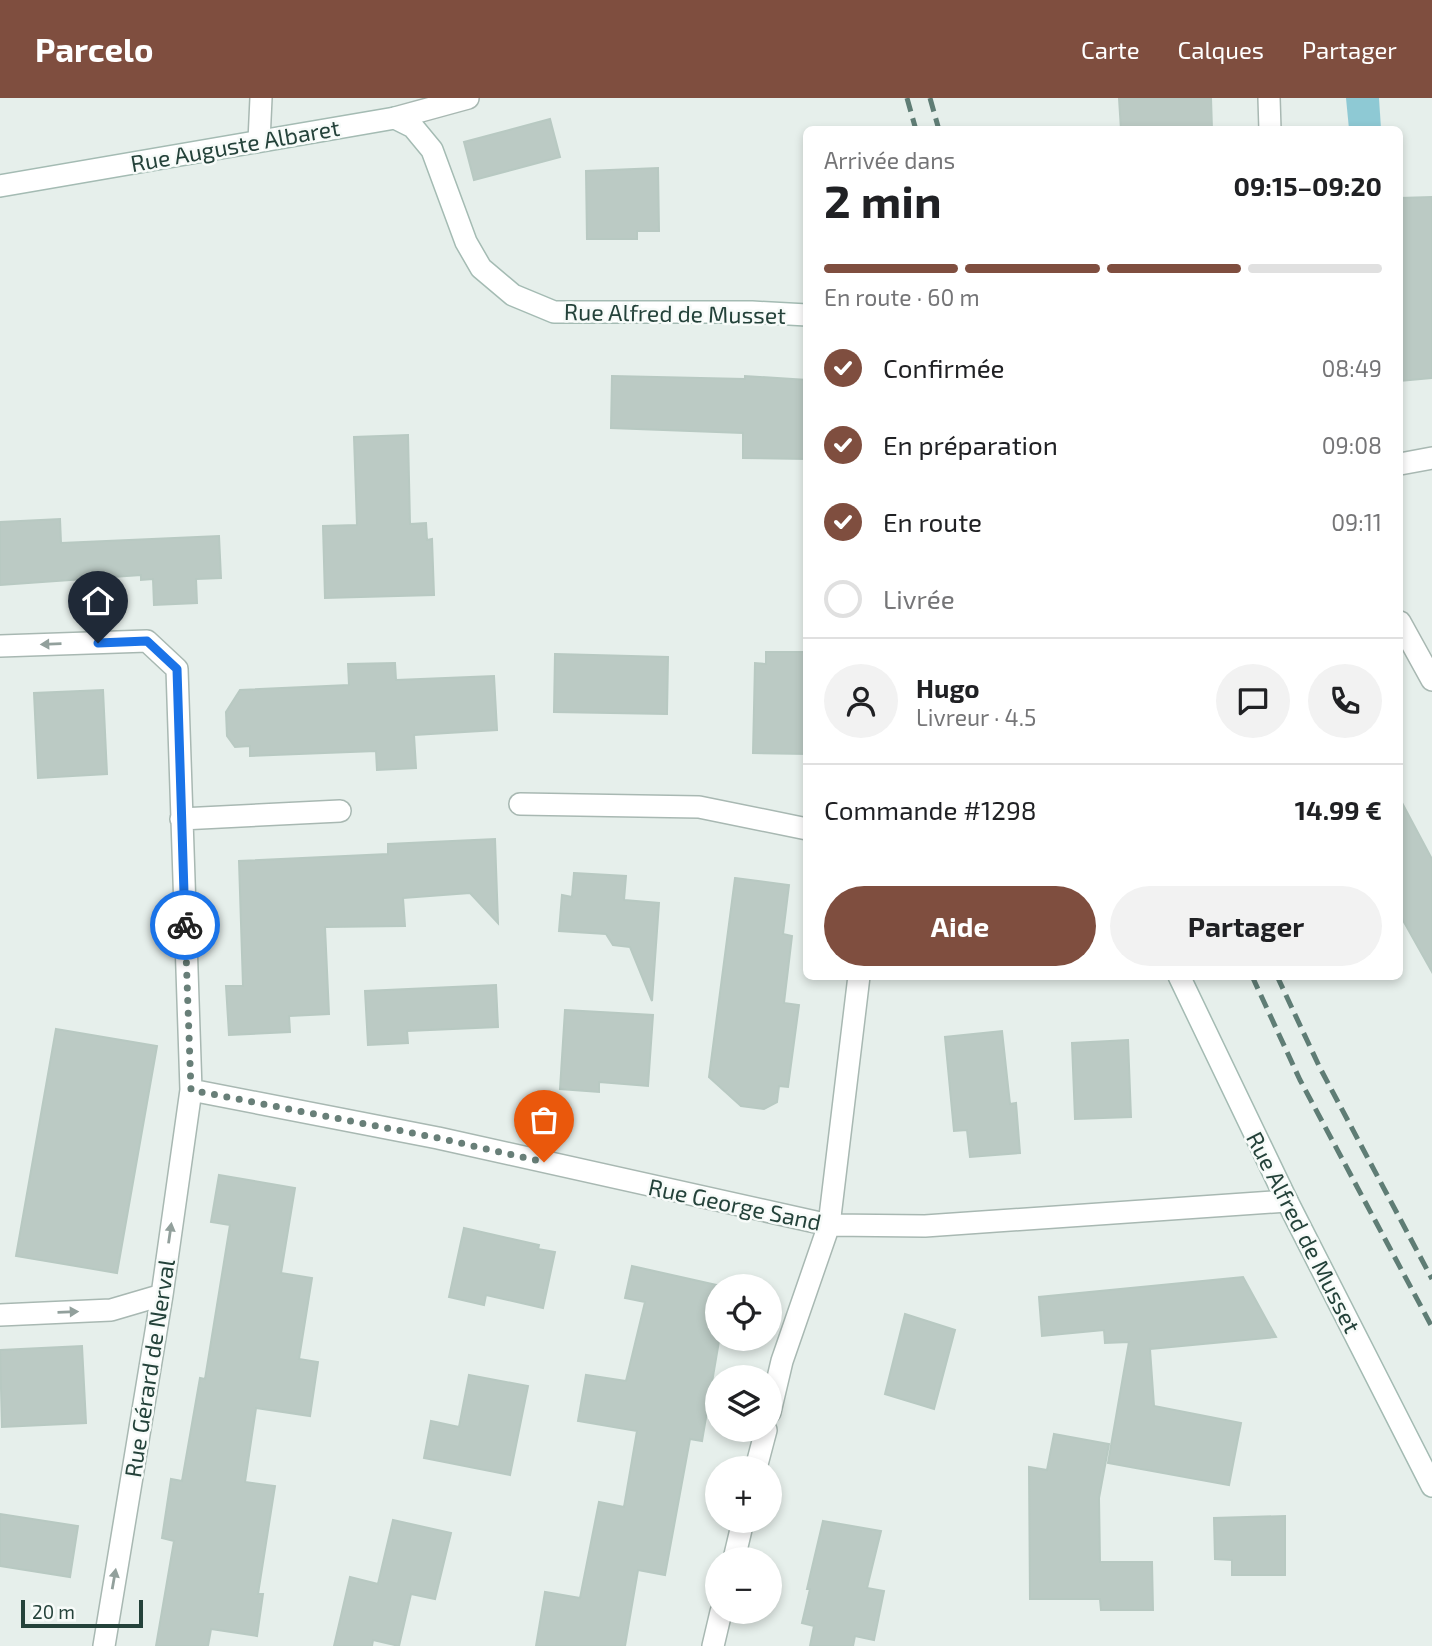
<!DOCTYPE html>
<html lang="fr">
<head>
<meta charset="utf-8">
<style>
  body { margin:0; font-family:"Exo 2",sans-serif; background:#f2f2f2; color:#202124; height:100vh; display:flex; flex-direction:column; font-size:26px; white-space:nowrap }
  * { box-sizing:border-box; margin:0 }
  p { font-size:23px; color:#757577 }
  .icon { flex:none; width:38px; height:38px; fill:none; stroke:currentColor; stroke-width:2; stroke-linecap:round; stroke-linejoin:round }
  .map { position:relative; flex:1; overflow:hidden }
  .side { position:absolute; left:803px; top:28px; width:600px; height:854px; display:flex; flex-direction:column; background:#fff; border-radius:10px; box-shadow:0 4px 10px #0003 }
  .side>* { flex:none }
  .buttons { position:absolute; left:705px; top:1176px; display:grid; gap:14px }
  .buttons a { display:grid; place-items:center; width:77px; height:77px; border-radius:50%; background:#fff; box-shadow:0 4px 10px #0003; font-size:35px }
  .scale { position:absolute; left:21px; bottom:18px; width:122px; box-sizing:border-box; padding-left:7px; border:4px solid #24423a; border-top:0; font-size:19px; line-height:24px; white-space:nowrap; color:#24423a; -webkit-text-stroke:5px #f7fbf9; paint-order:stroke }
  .pin { position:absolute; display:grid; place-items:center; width:60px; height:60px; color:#fff; margin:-72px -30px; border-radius:50% 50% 50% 0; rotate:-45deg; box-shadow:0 0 7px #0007 }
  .pin .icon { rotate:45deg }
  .courier { position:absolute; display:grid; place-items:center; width:70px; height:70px; margin:-35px; border:5px solid #1a73e8; border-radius:50%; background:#fff; color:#222; box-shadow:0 2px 9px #0007 }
  .summary em { font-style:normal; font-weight:700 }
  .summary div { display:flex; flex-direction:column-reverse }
  .summary { display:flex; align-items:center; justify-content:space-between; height:119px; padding:0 21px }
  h1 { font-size:46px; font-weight:700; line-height:52px }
  .bar { display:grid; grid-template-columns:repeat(4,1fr); gap:10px 7px; align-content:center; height:84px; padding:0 21px }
  .bar i { height:9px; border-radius:5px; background:#e0e0e0 }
  .bar .selected { background:#7f4e3f }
  .bar p { grid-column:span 4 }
  .line { display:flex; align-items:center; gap:18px; padding:0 21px; border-top:2px solid #e0e0e0 }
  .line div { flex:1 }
  .round { display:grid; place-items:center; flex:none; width:74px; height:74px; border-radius:37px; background:#f2f2f2 }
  ol { padding:0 21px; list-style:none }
  li { display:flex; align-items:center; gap:21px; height:77px }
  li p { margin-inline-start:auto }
  li .icon { padding:7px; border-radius:50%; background:#7f4e3f; color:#fff; stroke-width:4 }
  li:last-child { color:#757577 }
  li i { width:38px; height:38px; border:4px solid #e0e0e0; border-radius:50% }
  .cta { display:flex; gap:14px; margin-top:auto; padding:14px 21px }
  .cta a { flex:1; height:80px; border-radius:42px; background:#7f4e3f; color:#fff; font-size:28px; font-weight:700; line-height:80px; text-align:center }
  .cta a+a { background:#f2f2f2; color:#202124 }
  header { display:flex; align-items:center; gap:42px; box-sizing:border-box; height:98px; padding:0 35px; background:#7f4e3f; color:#fff }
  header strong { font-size:33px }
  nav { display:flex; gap:38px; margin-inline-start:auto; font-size:24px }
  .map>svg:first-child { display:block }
  .water { fill:#8ec9d4 }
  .building { fill:#bbcac4; stroke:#b8c9c2; stroke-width:2 }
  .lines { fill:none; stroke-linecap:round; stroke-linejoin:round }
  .street-casing { stroke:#a8b8b2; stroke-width:24 }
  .secondary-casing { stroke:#a4bbb3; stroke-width:24 }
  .street { stroke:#fff; stroke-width:21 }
  .secondary { stroke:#fff; stroke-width:21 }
  .rail { stroke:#5f7d75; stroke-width:5; stroke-dasharray:14 7; stroke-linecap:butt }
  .oneway { fill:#92a09c }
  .done { stroke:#687f78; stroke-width:7; stroke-dasharray:0 12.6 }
  .route { stroke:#1a73e8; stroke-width:9 }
  .labels { text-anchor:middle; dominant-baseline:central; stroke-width:5; stroke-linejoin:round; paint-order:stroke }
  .street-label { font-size:23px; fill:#24423a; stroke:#f7fbf9 }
</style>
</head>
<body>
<header>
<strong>Parcelo</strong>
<nav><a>Carte</a><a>Calques</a><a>Partager</a></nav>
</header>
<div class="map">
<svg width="1432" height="1548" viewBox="0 0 1432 1548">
  <rect width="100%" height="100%" fill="#e6efeb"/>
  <path class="water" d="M1346 0H1379L1381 31H1349Z"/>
  <path class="building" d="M1119 0H1211L1212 32H1121Z
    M550 21 560 59 474 82 464 44Z
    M658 70 659 133H637V141H587L586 73Z
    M1432 99V280L1400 283V100Z
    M612 278 745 281V278L807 282V361L743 360V335L611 330Z
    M408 337 410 426 426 425 427 442 432 441 434 497 325 500 323 428 357 427 354 339Z
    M60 421 61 445 219 438 221 480 196 481 197 505 154 507 153 481 141 482V477L0 487V424Z
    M766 554H807V656L753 655 755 565 766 566Z
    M555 556 668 559 667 616 554 614Z
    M395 565 396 582 494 578 497 632 414 637 416 670 377 672 376 653 250 658V648L235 649 227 638 226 614 240 592 349 587 348 566Z
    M103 592 107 676 38 680 34 595Z
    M1400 701 1432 761V874L1400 817Z
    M495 741 498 825 470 795 403 800 405 828 325 829 329 916 289 918 290 934 229 937 226 888H243L239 763 388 756V746Z
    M574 775 626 778 624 802 659 805 652 903 630 849 613 847 606 836 559 833 562 797 572 799Z
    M735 780 789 787 783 836 792 838 784 905 799 907 788 989 779 988 777 1004 764 1011 741 1008 709 979Z
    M496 887 498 929 407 933 408 945 368 947 365 893Z
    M565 912 653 917 648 988 599 984V994L560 991Z
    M56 931 157 948 117 1175 16 1158Z
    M1002 933 1010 1006 1016 1005 1020 1055 970 1059 967 1032 954 1033 945 939Z
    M1128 942 1131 1019 1075 1021 1072 945Z
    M219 1077 295 1090 281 1175 312 1180 299 1261 318 1264 310 1318 256 1310 245 1384 275 1388 258 1496H263L257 1538 211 1531 208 1548H156L174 1443 162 1440 171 1381 182 1383 200 1280 205 1281 230 1127 211 1124Z
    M464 1130 539 1147 538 1151 555 1154 543 1210 486 1197 484 1207 449 1199Z
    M632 1168 721 1188H718V1241H723L722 1244 719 1243 702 1343 690 1341 665 1477 638 1472 625 1548H536L545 1494 580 1500 599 1404 624 1409 637 1333 578 1323 586 1277 626 1283 645 1204 625 1200Z
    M1243 1179 1276 1239 1150 1251 1154 1308 1241 1325 1229 1387 1108 1365 1129 1244 1105 1245 1104 1232 1042 1238 1039 1199Z
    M905 1216 955 1232 934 1311 885 1296Z
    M82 1248 86 1325 2 1329 0 1252Z
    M469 1277 528 1288 510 1377 424 1360 431 1323 459 1329Z
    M1054 1336 1109 1346 1099 1400 1100 1464H1152L1153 1512H1101L1100 1501H1030L1029 1369 1047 1372Z
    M0 1416 78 1428 70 1479 0 1468Z
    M1285 1418V1477H1232V1462L1215 1461 1214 1420Z
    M393 1422 451 1435 435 1501 411 1496 399 1548 373 1542 372 1548H334L350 1479 378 1486Z
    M823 1423 881 1433 867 1490 884 1493 874 1542 855 1538 853 1548H810L814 1528 802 1525 810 1491H807Z"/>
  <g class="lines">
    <g class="street-casing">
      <path id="street" d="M1269 0 1270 32
        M395 20 468 0
        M259 43 261 0
        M1400 366 1432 360
        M1400 524 1432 582
        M0 548 147 543 177 571 191 992 162 1197 104 1548
        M520 706 699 709 807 731
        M181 721 340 713
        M191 992 438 1040 829 1127 925 1128 1287 1103
        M0 1217 111 1212 162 1197
        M770 1314 782 1263 829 1127 859 878
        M756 1370 766 1332
        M734 1461 743 1423
        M713 1548 721 1514"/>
    </g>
    <g class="secondary-casing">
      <path id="secondary" d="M0 88 395 20 413 29 432 52 466 144 481 170 513 197 554 214H752L807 217
        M1179 878 1287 1103 1432 1388"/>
    </g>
    <use href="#street" class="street"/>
    <use href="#secondary" class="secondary"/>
    <path class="rail" d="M907 0 916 32
      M930 0 939 32
      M1252 878 1300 982 1432 1229
      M1277 878 1320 970 1432 1181"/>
  </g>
  <defs><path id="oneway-solid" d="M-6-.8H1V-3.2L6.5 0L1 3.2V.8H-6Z" transform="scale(1.75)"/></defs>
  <g class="oneway">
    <use href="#oneway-solid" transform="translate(51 546) rotate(178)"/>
    <use href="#oneway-solid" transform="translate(170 1135) rotate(-82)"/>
    <use href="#oneway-solid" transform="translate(68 1214) rotate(-2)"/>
    <use href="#oneway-solid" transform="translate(114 1481) rotate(-80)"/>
  </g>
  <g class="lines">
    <path class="done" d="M185 827 191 992 438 1040 544 1064"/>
    <path class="route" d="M98 545 147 543 177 571 185 827"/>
  </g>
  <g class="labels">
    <g class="street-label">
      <text transform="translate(235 47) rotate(-10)">Rue Auguste Albaret</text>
      <text transform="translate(675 215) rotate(1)">Rue Alfred de Musset</text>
      <text transform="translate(735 1106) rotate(12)">Rue George Sand</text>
      <text transform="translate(1304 1134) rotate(63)">Rue Alfred de Musset</text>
      <text transform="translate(149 1270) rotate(-81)">Rue Gérard de Nerval</text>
    </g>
  </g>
</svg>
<div class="buttons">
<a><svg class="icon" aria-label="locate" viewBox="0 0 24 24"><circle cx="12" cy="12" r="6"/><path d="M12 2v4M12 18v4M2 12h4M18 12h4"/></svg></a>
<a><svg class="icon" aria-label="layers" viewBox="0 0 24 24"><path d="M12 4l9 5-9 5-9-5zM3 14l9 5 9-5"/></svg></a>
<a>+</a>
<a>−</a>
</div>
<div class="scale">20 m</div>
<div class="pin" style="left:544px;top:1064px;background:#ea580c"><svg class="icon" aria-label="bag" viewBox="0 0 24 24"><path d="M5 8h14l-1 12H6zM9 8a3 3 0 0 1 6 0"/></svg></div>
<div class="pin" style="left:98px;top:545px;background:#1f2937"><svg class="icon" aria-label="home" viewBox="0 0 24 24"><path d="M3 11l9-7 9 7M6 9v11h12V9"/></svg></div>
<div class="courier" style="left:185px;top:827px"><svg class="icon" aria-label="bike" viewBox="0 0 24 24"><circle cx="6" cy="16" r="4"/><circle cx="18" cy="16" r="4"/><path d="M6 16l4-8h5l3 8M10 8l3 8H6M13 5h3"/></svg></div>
<section class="side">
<div class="summary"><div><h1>2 min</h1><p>Arrivée dans</p></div><em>09:15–09:20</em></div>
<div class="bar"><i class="selected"></i><i class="selected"></i><i class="selected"></i><i></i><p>En route · 60 m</p></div>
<ol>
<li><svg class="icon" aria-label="check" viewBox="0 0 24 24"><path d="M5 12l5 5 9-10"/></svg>Confirmée<p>08:49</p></li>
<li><svg class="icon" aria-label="check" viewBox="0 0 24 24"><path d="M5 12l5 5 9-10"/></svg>En préparation<p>09:08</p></li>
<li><svg class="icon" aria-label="check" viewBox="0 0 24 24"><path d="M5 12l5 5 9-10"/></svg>En route<p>09:11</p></li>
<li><i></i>Livrée</li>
</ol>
<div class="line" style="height:126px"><a class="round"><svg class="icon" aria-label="person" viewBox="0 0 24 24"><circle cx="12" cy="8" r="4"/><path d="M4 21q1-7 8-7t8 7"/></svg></a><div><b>Hugo</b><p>Livreur · 4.5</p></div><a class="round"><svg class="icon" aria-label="chat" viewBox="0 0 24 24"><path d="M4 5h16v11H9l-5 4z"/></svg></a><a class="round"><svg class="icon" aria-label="phone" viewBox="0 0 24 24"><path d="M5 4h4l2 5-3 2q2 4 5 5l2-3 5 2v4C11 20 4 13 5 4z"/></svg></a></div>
<div class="line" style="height:91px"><div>Commande #1298</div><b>14.99 €</b></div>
<div class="cta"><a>Aide</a><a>Partager</a></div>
</section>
</div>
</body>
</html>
